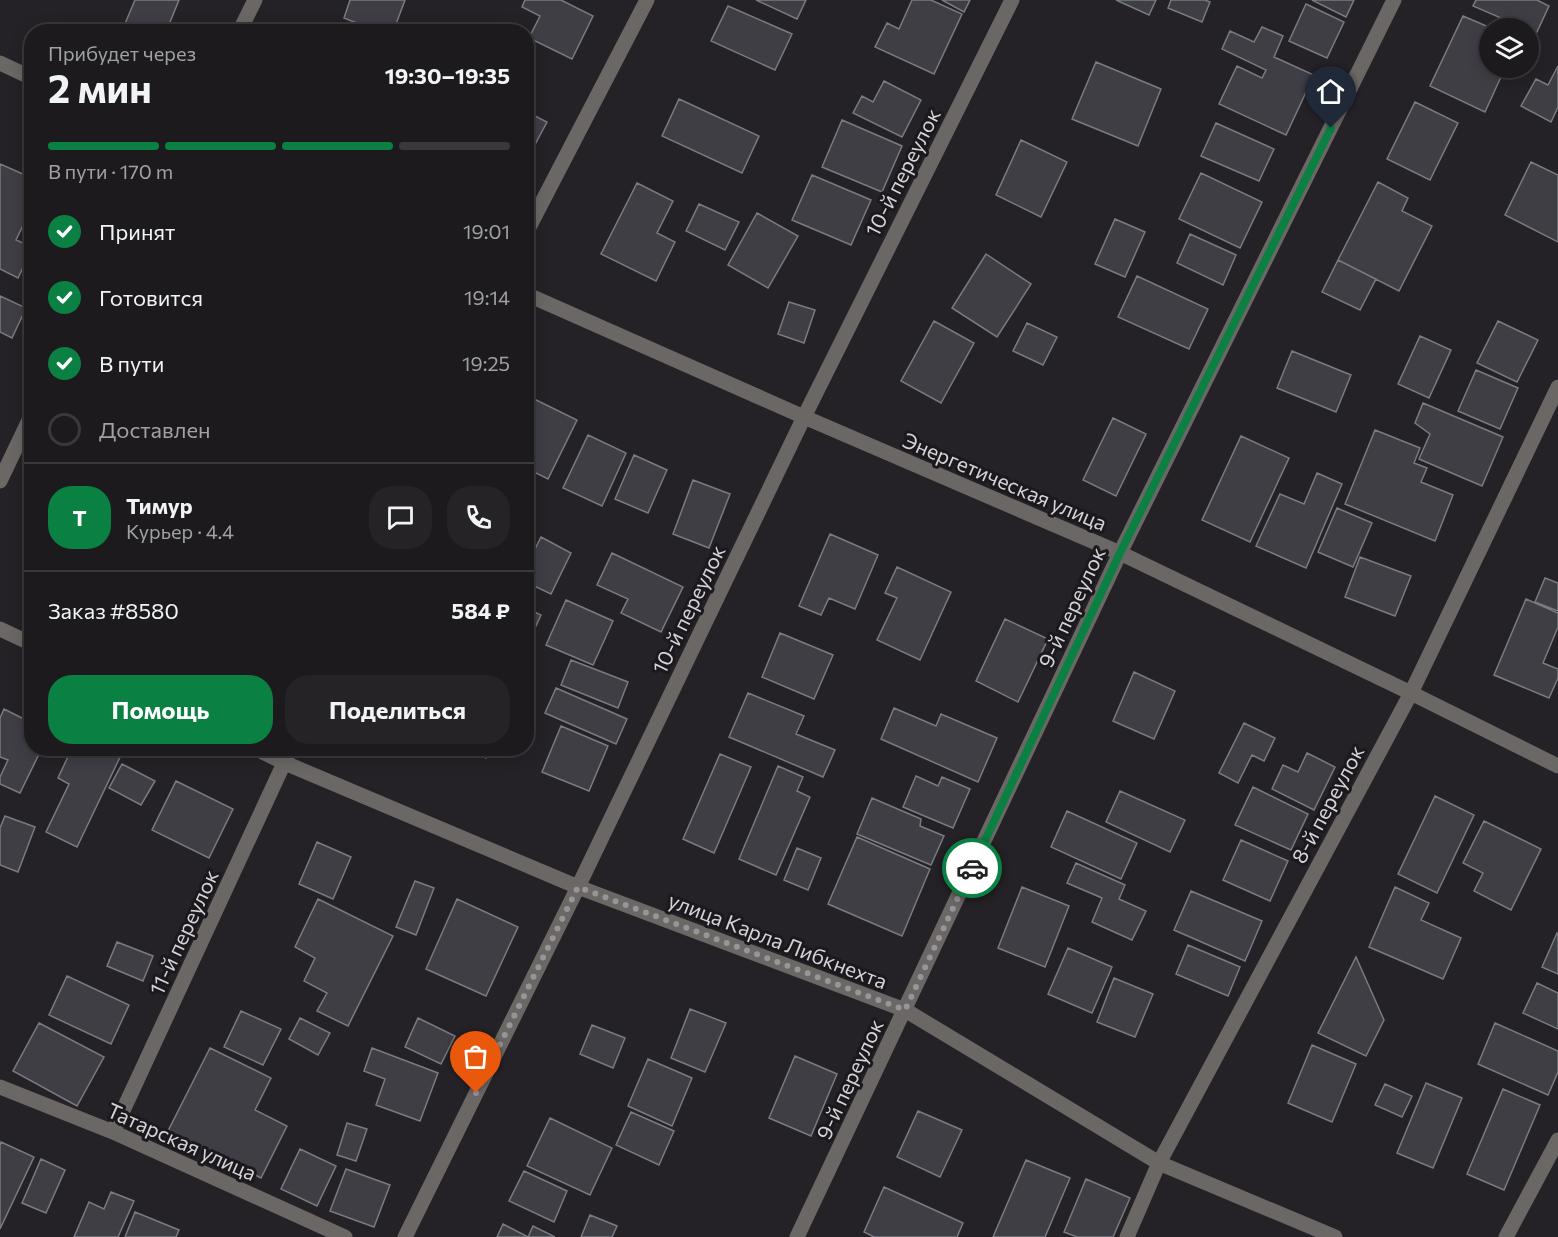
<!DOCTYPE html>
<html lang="ru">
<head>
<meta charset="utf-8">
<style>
  body { margin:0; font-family:Commissioner,sans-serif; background:#252326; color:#f1f3f6; height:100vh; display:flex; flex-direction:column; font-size:22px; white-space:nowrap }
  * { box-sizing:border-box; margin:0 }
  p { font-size:20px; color:#a0a1a4 }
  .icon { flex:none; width:33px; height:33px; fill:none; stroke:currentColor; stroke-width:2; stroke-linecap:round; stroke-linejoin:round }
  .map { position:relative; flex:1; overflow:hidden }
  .drawer { position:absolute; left:24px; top:24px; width:510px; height:732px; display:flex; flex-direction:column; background:#1c1a1d; border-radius:24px; box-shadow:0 3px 15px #0003,0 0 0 2px #3a383b }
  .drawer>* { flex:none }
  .fabs { position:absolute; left:1479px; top:18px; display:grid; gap:12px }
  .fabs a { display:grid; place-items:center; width:60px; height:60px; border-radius:50%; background:#1c1a1d; box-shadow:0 3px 15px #0003,0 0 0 2px #3a383b; font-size:30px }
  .pin { position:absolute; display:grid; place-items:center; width:51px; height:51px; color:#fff; margin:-62px -26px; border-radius:50% 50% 50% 0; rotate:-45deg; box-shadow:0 0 6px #0007 }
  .pin .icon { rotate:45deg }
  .courier { position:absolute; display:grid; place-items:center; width:60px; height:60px; margin:-30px; border:4px solid #0b8043; border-radius:50%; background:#fff; color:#222; box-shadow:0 2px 8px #0007 }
  .summary em { font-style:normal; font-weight:700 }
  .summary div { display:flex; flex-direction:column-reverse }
  .summary { display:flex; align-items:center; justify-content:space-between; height:102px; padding:0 24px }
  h1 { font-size:39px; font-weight:700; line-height:45px }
  .bar { display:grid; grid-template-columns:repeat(4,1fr); gap:9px 6px; align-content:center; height:72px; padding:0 24px }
  .bar i { height:8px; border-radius:4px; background:#3a383b }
  .bar .active { background:#0b8043 }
  .bar p { grid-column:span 4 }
  .line { display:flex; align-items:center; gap:15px; padding:0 24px; border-top:2px solid #3a383b }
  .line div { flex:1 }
  .round { display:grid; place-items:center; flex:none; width:63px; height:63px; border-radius:24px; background:#252326 }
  ol { padding:0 24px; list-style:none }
  li { display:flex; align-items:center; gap:18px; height:66px }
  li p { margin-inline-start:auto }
  li .icon { padding:6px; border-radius:50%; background:#0b8043; color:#fff; stroke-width:4 }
  li:last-child { color:#a0a1a4 }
  li i { width:33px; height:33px; border:3px solid #3a383b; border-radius:50% }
  .button { display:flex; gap:12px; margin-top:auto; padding:12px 24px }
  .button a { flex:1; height:69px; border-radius:24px; background:#0b8043; color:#fff; font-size:24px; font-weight:700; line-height:69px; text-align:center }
  .button a+a { background:#252326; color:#f1f3f6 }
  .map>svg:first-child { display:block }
  .building { fill:#3e3e44; stroke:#7a7b81; stroke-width:1.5 }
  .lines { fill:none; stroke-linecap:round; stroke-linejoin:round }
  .minor { stroke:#6a6765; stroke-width:15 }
  .done { stroke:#979599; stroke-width:6; stroke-dasharray:0 10.8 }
  .route { stroke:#0b8043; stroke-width:8 }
  .labels { text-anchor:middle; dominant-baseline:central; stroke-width:6; stroke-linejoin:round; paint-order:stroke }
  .street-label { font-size:21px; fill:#d5d3d6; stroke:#1c191e }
</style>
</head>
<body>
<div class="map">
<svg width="1558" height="1237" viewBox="0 0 1558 1237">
  <rect width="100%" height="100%" fill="#252227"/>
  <path class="building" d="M135 0H179L166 32H138L124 26Z
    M350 0H405L393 32H380L344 18Z
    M525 0H561L593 16 572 59 529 38 540 16 522 7Z
    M756 0H806L797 19Z
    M912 0H931L962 14 934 74 875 47 887 23 899 29Z
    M942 0H970L964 12Z
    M1116 0H1156L1149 15Z
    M1171 0H1205L1210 2 1202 22 1168 8Z
    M1312 0H1354L1346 17Z
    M1476 0H1537L1549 6 1536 34 1528 30V28H1524L1473 6Z
    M1306 4 1344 22 1327 58 1289 41Z
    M728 6 792 34 775 70 711 41Z
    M1463 16 1491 28H1490V68H1505L1485 112 1430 86Z
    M1262 27 1283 36 1274 57 1314 75 1286 135 1219 104 1237 66 1262 78 1266 70 1222 49 1230 31 1254 42Z
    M1096 62 1161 89 1138 146 1072 119Z
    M1558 66V107L1551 122 1521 106 1536 79 1548 85Z
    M884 81 921 100 902 137 853 113 862 96 873 102Z
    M679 99 759 136 742 173 662 136Z
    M1415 102 1458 123 1430 180 1387 159Z
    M529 113 547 122 531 152 526 149V118Z
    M842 120 902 146 882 192 822 167Z
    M1216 123 1274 149 1259 181 1201 156Z
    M1021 140 1067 162 1041 217 996 195Z
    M1531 162 1558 175V242L1505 215Z
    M0 164 32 178V207L16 240 32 247V249L18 278 0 269Z
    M1201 173 1262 202 1240 248 1179 219Z
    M812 175 871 200 851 245 792 220Z
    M1378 182 1408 198 1402 211 1432 226 1399 291 1338 260Z
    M637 183 673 201 657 233 675 242 656 281 601 254Z
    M699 204 739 222 725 250 686 231Z
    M757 213 798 236 768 288 728 265Z
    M1115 219 1145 232 1125 277 1095 264Z
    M1190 234 1236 255 1223 285 1177 263Z
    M986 254 1031 284 997 337 952 308Z
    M1338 260 1376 279 1360 310 1322 292Z
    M1137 276 1208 309 1189 349 1118 317Z
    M0 296 26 308 12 338 0 332Z
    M789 302 815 310 804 343 778 334Z
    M934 321 974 343 941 403 901 381Z
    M1498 321 1538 340 1517 382 1477 363Z
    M1027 323 1057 337 1043 365 1013 351Z
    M1420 336 1451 350 1429 398 1398 384Z
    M1292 351 1351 375 1336 412 1277 388Z
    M1476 370 1518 388 1500 429 1458 411Z
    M528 396 577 420 548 479 526 468V398Z
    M1423 403 1503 437 1482 486 1419 459 1430 434 1415 423Z
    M1113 418 1146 434 1116 496 1083 480Z
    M1375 430 1420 448 1414 463 1427 468 1421 482 1453 495 1435 541 1345 504Z
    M588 435 626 453 602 506 563 488Z
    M1241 436 1289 458 1250 542 1202 520Z
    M634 455 667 470 648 513 615 499Z
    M1317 473 1342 484 1306 568 1256 546 1280 494 1304 504Z
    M693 480 730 494 709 548 673 534Z
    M1337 508 1372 523 1353 567 1318 552Z
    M830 534 878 555 855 609 829 598 821 615 799 606Z
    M541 537 571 553 551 594 526 582V567Z
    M612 553 683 587 661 632 621 613 628 599 597 585Z
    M1360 557 1411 576 1395 616 1345 597Z
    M897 567 951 592 920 660 877 640 897 598 885 593Z
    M1545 578 1558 583V611L1535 602Z
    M1526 599 1558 613V627L1543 663 1558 669V678L1549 698 1494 675Z
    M566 600 613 621 593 665 546 645Z
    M526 608 541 615 527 645H526Z
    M1005 619 1048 639 1018 702 976 681Z
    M780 633 833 655 814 699 762 677Z
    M571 660 628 682 618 708 561 685Z
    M1134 672 1175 691 1154 739 1113 721Z
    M556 688 627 719 616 744 545 713Z
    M748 693 804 716 796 734 835 750 823 777 729 737Z
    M894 708 936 726 941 714 997 738 978 782 881 739Z
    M4 709 32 723V748H42L20 793 0 784V777L8 760 0 757V718Z
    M1244 723 1275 738 1264 761 1252 755 1238 783 1219 773Z
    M561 726 608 746 589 791 542 772Z
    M72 748H117L123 751 77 847 46 832 69 784 58 778Z
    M462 748H490L486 758Z
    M1307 753 1335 767 1314 810 1272 789 1283 765 1298 772Z
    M720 754 751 767 714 853 683 839Z
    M122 764 155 781 141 805 109 788Z
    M778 766 803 777 797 791 810 797 776 875 739 859Z
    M916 776 938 786 942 777 970 789 953 828 903 807Z
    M176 781 233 809 209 858 152 830Z
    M1253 787 1308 814 1291 850 1235 825Z
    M1120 791 1185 820 1170 852 1106 822Z
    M1435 796 1474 815 1437 893 1398 874Z
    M872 798 921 819 920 826 944 836 931 865 857 834Z
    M1067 811 1137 843 1121 879 1051 847Z
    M5 816 35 827 18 872 0 865V828Z
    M1484 821 1541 849 1511 910 1474 891 1483 873 1463 863Z
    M857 837 930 869 902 936 828 904Z
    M1241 840 1288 861 1270 901 1223 880Z
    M317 842 351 857 333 899 299 884Z
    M797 848 821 858 808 890 784 880Z
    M1076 863 1125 885 1119 899 1146 911 1132 940 1092 922 1102 898 1067 883Z
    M415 881 434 888 416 935 396 927Z
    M1022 887 1069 906 1045 967 998 948Z
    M1395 887 1429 903 1421 920 1461 938 1443 979 1369 947Z
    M1191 891 1262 921 1245 961 1174 930Z
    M318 899 393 936 348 1026 317 1011 327 993 304 981 315 958 295 947Z
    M457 899 518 927 486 996 426 969Z
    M1557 933 1558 934V974L1542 967Z
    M117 942 153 956 143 981 107 966Z
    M1188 945 1240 967 1228 996 1176 974Z
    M1068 948 1112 967 1092 1013 1048 994Z
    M1356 957 1384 1020 1366 1056 1318 1033Z
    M67 976 129 1005 111 1044 49 1015Z
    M1114 978 1153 994 1135 1037 1097 1022Z
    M1537 983 1558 993V1029L1523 1013Z
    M690 1009 726 1023 705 1072 671 1058Z
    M241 1011 281 1029 263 1065 224 1047Z
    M300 1018 330 1033 318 1055 289 1039Z
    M418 1018 455 1036 441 1064 405 1047Z
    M39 1023 104 1057 77 1106 13 1071Z
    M1495 1023 1558 1051V1072L1548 1095 1478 1064Z
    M592 1025 625 1038 613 1068 580 1054Z
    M1312 1045 1356 1064 1332 1122 1288 1103Z
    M210 1048 271 1078 255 1110 287 1126 261 1178 168 1131Z
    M372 1048 438 1073 420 1121 376 1105 385 1079 364 1071Z
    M795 1056 837 1074 811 1136 769 1118Z
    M648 1059 692 1078 672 1126 628 1106Z
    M1426 1083 1462 1098 1433 1168 1397 1153Z
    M1385 1084 1412 1096 1402 1117 1375 1105Z
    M1503 1089 1540 1105 1504 1190 1467 1174Z
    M918 1111 962 1130 940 1177 897 1157Z
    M631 1112 674 1131 659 1165 616 1145Z
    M550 1118 612 1148 590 1195 527 1166Z
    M347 1123 367 1129 356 1161 337 1155Z
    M1 1142 34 1157 0 1229V1145Z
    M300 1149 336 1166 317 1206 281 1189Z
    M41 1159 65 1170 46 1213 22 1203Z
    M1026 1160 1070 1178 1045 1237H993Z
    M346 1169 390 1185 374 1227 330 1211Z
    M524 1171 567 1191 554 1222 509 1201Z
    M1086 1179 1130 1198 1113 1237H1077L1064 1232Z
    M884 1187 963 1223 957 1237H874L864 1232Z
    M111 1192 134 1201 118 1237H74L89 1202 104 1209Z
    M135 1212 179 1230 176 1237H125Z
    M590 1215 617 1226 612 1237H581Z
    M503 1224 528 1237 533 1226 555 1237H497Z"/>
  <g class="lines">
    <path class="minor" d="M239 32 255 0
      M0 63 32 78
      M526 233 647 0
      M526 294 804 417 1120 553 1411 693 1558 766
      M0 481 32 414
      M0 629 32 644
      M254 748 285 763 578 887 905 1010 1159 1163 1335 1237
      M0 1087 113 1132 345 1237
      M113 1132 291 748
      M405 1237 578 887 804 417 1012 0
      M797 1237 1120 553 1394 0
      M1127 1237 1159 1163 1411 693 1558 387
      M1506 1237 1558 1140"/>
  </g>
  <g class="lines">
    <path class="done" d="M476 1093 578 887 905 1010 972 868"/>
    <path class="route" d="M972 868 1120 553 1331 128"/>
  </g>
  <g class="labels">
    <g class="street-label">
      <text transform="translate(902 172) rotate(-63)">10-й переулок</text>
      <text transform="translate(1005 481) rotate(23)">Энергетическая улица</text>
      <text transform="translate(1071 607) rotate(-65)">9-й переулок</text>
      <text transform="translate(688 609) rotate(-64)">10-й переулок</text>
      <text transform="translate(1327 804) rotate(-62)">8-й переулок</text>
      <text transform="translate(183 932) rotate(-65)">11-й переулок</text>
      <text transform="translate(778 940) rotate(21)">улица Карла Либкнехта</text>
      <text transform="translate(849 1079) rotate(-65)">9-й переулок</text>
      <text transform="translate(182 1141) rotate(24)">Татарская улица</text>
    </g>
  </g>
</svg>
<div class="fabs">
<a><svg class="icon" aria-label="layers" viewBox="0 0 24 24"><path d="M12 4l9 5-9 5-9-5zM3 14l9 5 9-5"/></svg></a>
</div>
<div class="pin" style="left:476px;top:1093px;background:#ea580c"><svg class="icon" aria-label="bag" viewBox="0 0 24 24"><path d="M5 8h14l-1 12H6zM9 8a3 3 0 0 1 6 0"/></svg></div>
<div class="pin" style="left:1331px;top:128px;background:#1f2937"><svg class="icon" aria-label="home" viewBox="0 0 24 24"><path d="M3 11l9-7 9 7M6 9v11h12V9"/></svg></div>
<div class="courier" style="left:972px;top:868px"><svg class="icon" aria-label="car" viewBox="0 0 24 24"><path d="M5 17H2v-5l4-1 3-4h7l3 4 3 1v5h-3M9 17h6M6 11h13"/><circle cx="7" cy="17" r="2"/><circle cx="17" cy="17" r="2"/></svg></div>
<section class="drawer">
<div class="summary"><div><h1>2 мин</h1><p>Прибудет через</p></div><em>19:30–19:35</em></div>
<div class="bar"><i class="active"></i><i class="active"></i><i class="active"></i><i></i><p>В пути · 170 m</p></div>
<ol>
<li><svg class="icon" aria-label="check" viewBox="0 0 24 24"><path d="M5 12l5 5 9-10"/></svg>Принят<p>19:01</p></li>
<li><svg class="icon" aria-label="check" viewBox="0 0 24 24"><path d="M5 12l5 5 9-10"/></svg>Готовится<p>19:14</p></li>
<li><svg class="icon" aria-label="check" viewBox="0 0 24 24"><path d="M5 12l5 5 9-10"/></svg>В пути<p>19:25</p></li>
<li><i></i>Доставлен</li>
</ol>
<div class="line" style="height:108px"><b class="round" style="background:#0b8043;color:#fff">Т</b><div><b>Тимур</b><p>Курьер · 4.4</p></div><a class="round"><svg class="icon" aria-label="chat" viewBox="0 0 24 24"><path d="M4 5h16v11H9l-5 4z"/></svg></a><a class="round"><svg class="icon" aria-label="phone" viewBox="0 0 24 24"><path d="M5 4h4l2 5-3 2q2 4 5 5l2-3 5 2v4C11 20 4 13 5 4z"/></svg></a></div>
<div class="line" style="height:78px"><div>Заказ #8580</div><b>584 ₽</b></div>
<div class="button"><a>Помощь</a><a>Поделиться</a></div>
</section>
</div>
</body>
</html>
